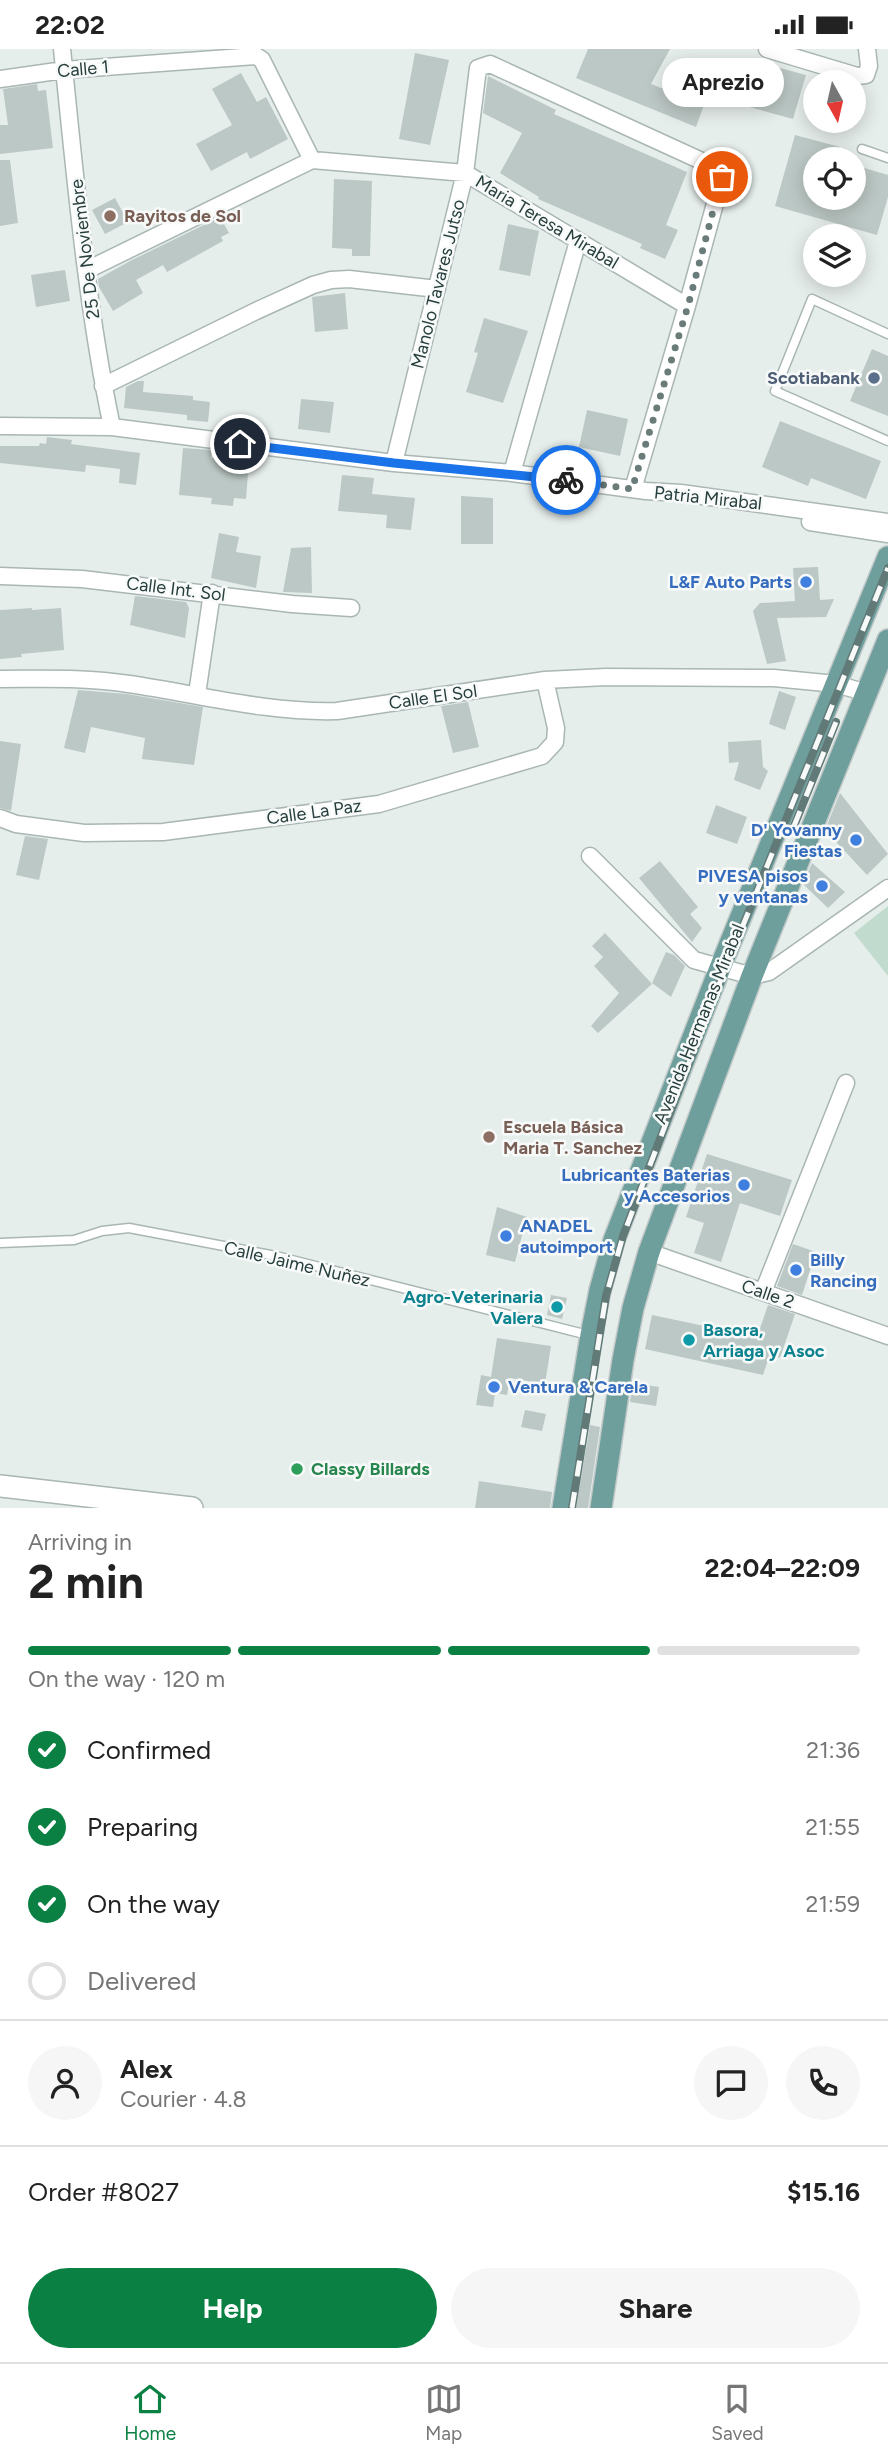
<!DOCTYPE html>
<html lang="en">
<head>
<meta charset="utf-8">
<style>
  body { margin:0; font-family:Figtree,sans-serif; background:#f6f6f6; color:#222; height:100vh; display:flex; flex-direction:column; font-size:26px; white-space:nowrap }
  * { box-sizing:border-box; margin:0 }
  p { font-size:23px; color:#767676 }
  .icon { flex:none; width:38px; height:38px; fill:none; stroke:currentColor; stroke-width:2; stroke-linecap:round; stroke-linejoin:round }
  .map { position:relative; height:1459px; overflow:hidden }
  .drawer { display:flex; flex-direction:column; background:#fff; flex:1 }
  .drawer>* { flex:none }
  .needle { width:46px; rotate:172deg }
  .tools { position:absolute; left:803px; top:21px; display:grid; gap:14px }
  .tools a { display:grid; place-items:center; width:63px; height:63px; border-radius:50%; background:#fff; box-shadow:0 4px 18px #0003; font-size:35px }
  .pin { position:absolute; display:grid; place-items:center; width:60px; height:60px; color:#fff; margin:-30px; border:4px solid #fff; border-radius:50%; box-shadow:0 2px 7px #0007 }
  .courier { position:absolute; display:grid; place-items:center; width:70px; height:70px; margin:-35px; border:5px solid #1a73e8; border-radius:50%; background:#fff; color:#222; box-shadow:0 2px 9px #0007 }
  .bubble { position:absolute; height:49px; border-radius:24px; background:#fff; box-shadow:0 4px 18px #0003; font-size:23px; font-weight:700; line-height:49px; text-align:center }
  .summary em { font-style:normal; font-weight:700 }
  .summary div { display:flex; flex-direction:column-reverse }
  .summary { display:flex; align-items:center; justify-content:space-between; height:119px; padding:0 28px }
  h1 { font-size:46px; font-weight:700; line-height:52px }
  .bar { display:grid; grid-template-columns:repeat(4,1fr); gap:10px 7px; align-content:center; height:84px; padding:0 28px }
  .bar i { height:9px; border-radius:5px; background:#e0e0e0 }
  .bar .current { background:#0b8043 }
  .bar p { grid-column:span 4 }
  .line { display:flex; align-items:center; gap:18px; padding:0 28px; border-top:2px solid #e0e0e0 }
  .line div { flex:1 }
  .round { display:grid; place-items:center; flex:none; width:74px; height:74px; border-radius:37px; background:#f6f6f6 }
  ol { padding:0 28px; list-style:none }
  li { display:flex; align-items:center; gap:21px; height:77px }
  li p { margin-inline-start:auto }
  li .icon { padding:7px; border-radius:50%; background:#0b8043; color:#fff; stroke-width:4 }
  li:last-child { color:#767676 }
  li i { width:38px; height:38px; border:4px solid #e0e0e0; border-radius:50% }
  .primary-button { display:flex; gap:14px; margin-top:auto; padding:14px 28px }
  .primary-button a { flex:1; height:80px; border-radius:42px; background:#0b8043; color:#fff; font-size:28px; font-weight:700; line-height:80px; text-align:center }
  .primary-button a+a { background:#f6f6f6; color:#222 }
  .status { display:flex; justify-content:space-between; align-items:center; height:49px; padding:0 35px; background:#fff; direction:ltr }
  .status svg { height:19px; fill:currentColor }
  .dock { display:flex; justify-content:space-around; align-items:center; height:98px; border-top:2px solid #e0e0e0; background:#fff; font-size:19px; color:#767676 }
  .dock a { display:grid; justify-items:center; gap:4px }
  .dock .current { color:#0b8043 }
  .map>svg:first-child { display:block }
  .green { fill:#c1dcce }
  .building { fill:#bcc8c5 }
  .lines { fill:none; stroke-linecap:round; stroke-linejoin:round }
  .service-casing { stroke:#a9b6b4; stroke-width:11 }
  .minor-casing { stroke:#a9b6b4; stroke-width:19 }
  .tertiary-casing { stroke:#a9b6b4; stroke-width:24 }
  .primary-casing { stroke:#c2c9c9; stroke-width:24 }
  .service { stroke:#fff; stroke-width:8 }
  .minor { stroke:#fff; stroke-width:16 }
  .tertiary { stroke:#fff; stroke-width:21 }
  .primary { stroke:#6f9f9c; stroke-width:21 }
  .rail-casing { stroke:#617a78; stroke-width:8 }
  .rail { stroke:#f7faf9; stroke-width:5; stroke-dasharray:16; stroke-linecap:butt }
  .done { stroke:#697c7a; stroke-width:7; stroke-dasharray:0 12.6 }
  .route { stroke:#1a73e8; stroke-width:9 }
  .education-dot { fill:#8d6e63; stroke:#f7faf9; stroke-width:2.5 }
  .service-dot { fill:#5c6f8a; stroke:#f7faf9; stroke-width:2.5 }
  .shop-dot { fill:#3f7fe0; stroke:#f7faf9; stroke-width:2.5 }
  .culture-dot { fill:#0f9aa8; stroke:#f7faf9; stroke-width:2.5 }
  .leisure-dot { fill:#2e9e5b; stroke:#f7faf9; stroke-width:2.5 }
  .labels { text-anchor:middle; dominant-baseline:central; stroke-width:5; stroke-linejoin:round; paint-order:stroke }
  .street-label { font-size:18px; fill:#263e3d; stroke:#f7faf9 }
  .education-label { font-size:18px; font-weight:bold; fill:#785e54; stroke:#f7faf9; text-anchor:start }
  .service-label { font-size:18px; font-weight:bold; fill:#4e5e75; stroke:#f7faf9; text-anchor:end }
  .shop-label { font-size:18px; font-weight:bold; fill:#366cbe; stroke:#f7faf9; text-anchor:end }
  .culture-label { font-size:18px; font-weight:bold; fill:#0d838f; stroke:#f7faf9; text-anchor:end }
  .leisure-label { font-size:18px; font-weight:bold; fill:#27864d; stroke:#f7faf9; text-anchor:start }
</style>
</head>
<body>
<div class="status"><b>22:02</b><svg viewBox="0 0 49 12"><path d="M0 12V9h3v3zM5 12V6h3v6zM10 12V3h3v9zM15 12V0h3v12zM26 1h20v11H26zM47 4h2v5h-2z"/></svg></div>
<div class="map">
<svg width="888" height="1459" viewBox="0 0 888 1459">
  <rect width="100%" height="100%" fill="#e6eeec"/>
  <path class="green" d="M888 857V927L854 884Z"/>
  <path class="building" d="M588 0H670L651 35 704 56 696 78 576 29Z
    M415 4 449 11 430 96 399 90Z
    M747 10 806 26 793 70 735 54Z
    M241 24 257 53 266 48 288 90 250 110 247 103 211 122 196 95 232 76 212 40Z
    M488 27 556 61 554 65 687 123 666 176 678 181 665 210 640 199 642 195 538 150 539 148 500 124 522 84 483 64Z
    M37 35 38 42 46 41 53 99 0 105V76H8L3 40Z
    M795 86 840 98 836 110H816V149H854V116L888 126V148L877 186 775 157Z
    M0 111H10L18 174 0 177Z
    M334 130 372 132 370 207H352V200L332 199Z
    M115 149 128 173 105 185 92 161Z
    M220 168 229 184 221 188 223 192 167 223 163 216 136 231 143 244 113 262 99 238 98 230 130 212Z
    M508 175 539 182 530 227 499 221Z
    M65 221 70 252 36 258 31 226Z
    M345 244 348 280 315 283 312 248Z
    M484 269 528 282 503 354 466 343 478 304 474 303Z
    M872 300 888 307V367L850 352Z
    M138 332H144L143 343 193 347V351L210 353 208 373 187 371V366L124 359 126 338Z
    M301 350 334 353 330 384 298 380Z
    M587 361 628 370 620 407 579 398Z
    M780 372 881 412 866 450 811 429 808 437 762 418Z
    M47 388 72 391 71 395 140 404 136 436 119 434 120 420 86 416 85 423 0 414V397H39L40 394 46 395Z
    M183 399 212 401 211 409 249 412 246 450 234 449 233 457 211 455 212 449 179 446Z
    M342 426 374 429 372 445 415 449 411 481 386 479 387 466 338 462Z
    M461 447 493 449V495H461Z
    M219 484 239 488 236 503 261 507 256 539 211 529Z
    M311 498 312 544 283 543 291 499Z
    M818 518 820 551 834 550 826 568 777 569 786 612 767 615 753 562 760 554 795 552 793 519Z
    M135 547 186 553 189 559 185 589 130 576Z
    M32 559V561L61 559 64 601 21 605 22 608 0 610V561Z
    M78 641 127 645 203 658 194 716 142 710 145 689 91 678 85 704 64 699Z
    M779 642 796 648 785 681 769 675Z
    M468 653 479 698 453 704 441 657Z
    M761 691 763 718 768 722 760 741 734 731 739 713 729 714 728 693Z
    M0 692 21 695 11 762 0 759Z
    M840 744 888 805 867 826 825 781Z
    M716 756 747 768 737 795 706 784Z
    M25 787 48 790 39 831 16 826Z
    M660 812 698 858 690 865 702 879 692 893 639 829Z
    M812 814 845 843 828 859 803 835Z
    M605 884 652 935 598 984 591 977 619 944 594 917 603 908 592 897Z
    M666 903 674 906 685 917 671 948 652 934Z
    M707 1105 792 1131 780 1167 740 1154 721 1213 694 1204 704 1174 686 1168Z
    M497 1158 527 1168 515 1213 486 1206Z
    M793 1195 816 1203 802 1246 777 1237Z
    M551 1246 567 1249 562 1270 547 1266Z
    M768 1256 795 1265 780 1309 770 1305 763 1326 645 1300 652 1266 757 1288Z
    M497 1289 551 1297 545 1335 510 1329 507 1346 495 1344 493 1358 476 1356 481 1326 491 1328Z
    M633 1334 659 1338 656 1357 630 1353Z
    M525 1361 546 1365 542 1382 521 1378Z
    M590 1376 600 1378 588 1459H576Z
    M479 1432 552 1443 550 1459H475Z"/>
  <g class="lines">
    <g class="service-casing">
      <path id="service" d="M862 100 888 109
        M888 285 812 250 775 342 888 392
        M0 1194 74 1191 102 1182 129 1179 276 1207 588 1286"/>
    </g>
    <g class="minor-casing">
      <path id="minor" d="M62 0C75 125 86 255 112 378
        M767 0 857 27 866 26 869 17 867 0
        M0 30 64 21 256 7 262 11 312 111
        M87 221 312 111 465 124 687 257
        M103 337 256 262 313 236 331 231 349 230 437 240
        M0 377 112 378 394 414 512 424 646 442 681 444 888 473
        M394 414 465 124 478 19 490 15 719 120 722 129 687 257 633 440
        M512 424 578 192
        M810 473 888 485
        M0 527 82 530 292 555 351 559
        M0 630C43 630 86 628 129 635 198 645 267 664 337 662L545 631 606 628 774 629 836 635 867 644
        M197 645 212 544
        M0 769 16 775 84 784 163 783 379 755 542 707 555 693 556 679 545 631
        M590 807 694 911 752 927 769 923 888 839
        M649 1203 888 1287
        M763 1243 846 1034"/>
    </g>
    <g class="tertiary-casing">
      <path id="tertiary" d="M0 1437 192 1459"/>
    </g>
    <g class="primary-casing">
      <path id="primary" d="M563 1459 591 1286 600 1241 614 1191 720 919 888 508
        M601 1459 623 1311 633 1259 649 1203 752 927 888 591"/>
    </g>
    <use href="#service" class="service"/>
    <use href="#minor" class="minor"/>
    <use href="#tertiary" class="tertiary"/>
    <use href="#primary" class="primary"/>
    <g class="rail-casing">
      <path id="rail" d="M794 777 836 673
        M572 1459 606 1247 623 1187 716 943 888 519"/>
    </g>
    <use href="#rail" class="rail"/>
  </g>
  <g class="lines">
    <path class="done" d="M566 431 632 440 688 257 722 128"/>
    <path class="route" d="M240 395 394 414 566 431"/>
  </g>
  <g class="education-dot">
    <circle cx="110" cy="167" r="7"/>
    <circle cx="489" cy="1088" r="7"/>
  </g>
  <circle class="service-dot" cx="874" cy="329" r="7"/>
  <g class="shop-dot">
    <circle cx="806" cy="533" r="7"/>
    <circle cx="856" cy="791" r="7"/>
    <circle cx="822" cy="837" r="7"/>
    <circle cx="744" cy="1136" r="7"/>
    <circle cx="506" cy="1187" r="7"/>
    <circle cx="796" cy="1221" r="7"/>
    <circle cx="494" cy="1338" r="7"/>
  </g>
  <g class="culture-dot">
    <circle cx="557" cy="1258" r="7"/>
    <circle cx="689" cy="1291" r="7"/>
  </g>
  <circle class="leisure-dot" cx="297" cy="1420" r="7"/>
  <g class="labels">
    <g class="street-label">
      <text transform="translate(83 20) rotate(-5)">Calle 1</text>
      <text transform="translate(547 173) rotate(31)">Maria Teresa Mirabal</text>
      <text transform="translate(85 200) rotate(-97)">25 De Noviembre</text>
      <text transform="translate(438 235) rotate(-76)">Manolo Tavares Jutso</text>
      <text transform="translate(708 449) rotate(6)">Patria Mirabal</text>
      <text transform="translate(176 540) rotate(7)">Calle Int. Sol</text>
      <text transform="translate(433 648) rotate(-8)">Calle El Sol</text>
      <text transform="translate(314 763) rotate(-8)">Calle La Paz</text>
      <text transform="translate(699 975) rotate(-68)">Avenida Hermanas Mirabal</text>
      <text transform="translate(297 1215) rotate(13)">Calle Jaime Nuñez</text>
      <text transform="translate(768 1245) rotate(19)">Calle 2</text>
    </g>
    <g class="education-label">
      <text x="124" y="167">Rayitos de Sol</text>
      <text x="503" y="1078">Escuela Básica<tspan x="503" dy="21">Maria T. Sanchez</tspan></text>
    </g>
    <g class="service-label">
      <text x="860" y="329">Scotiabank</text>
    </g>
    <g class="shop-label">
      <text x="792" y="533">L&amp;F Auto Parts</text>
      <text x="842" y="781">D' Yovanny<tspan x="842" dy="21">Fiestas</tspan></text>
      <text x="808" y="827">PIVESA pisos<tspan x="808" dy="21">y ventanas</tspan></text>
      <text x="730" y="1126">Lubricantes Baterias<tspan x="730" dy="21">y Accesorios</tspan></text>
      <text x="520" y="1177" text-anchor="start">ANADEL<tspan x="520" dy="21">autoimport</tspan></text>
      <text x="810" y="1211" text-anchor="start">Billy<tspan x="810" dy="21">Rancing</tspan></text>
      <text x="508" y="1338" text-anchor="start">Ventura &amp; Carela</text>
    </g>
    <g class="culture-label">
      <text x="543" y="1248">Agro-Veterinaria<tspan x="543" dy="21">Valera</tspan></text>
      <text x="703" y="1281" text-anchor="start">Basora,<tspan x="703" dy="21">Arriaga y Asoc</tspan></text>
    </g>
    <g class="leisure-label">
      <text x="311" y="1420">Classy Billards</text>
    </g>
  </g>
</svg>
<div class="tools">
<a><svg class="needle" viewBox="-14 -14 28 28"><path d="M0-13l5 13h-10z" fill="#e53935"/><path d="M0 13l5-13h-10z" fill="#767676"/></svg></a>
<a><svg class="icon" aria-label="locate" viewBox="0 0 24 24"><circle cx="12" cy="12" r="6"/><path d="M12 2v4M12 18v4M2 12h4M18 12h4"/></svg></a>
<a><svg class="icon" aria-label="layers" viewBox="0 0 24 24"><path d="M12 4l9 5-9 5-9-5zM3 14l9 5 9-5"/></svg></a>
</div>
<div class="pin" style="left:722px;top:128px;background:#ea580c"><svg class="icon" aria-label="bag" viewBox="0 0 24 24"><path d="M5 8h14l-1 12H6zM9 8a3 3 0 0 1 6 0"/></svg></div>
<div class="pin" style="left:240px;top:395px;background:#1f2937"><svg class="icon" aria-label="home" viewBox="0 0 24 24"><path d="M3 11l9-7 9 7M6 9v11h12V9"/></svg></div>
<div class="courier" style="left:566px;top:431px"><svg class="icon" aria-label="bike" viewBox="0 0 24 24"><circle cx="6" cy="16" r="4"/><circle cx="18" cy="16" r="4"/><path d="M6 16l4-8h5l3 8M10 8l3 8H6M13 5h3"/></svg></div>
<div class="bubble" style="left:662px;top:9px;width:122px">Aprezio</div>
</div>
<section class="drawer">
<div class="summary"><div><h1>2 min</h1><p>Arriving in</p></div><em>22:04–22:09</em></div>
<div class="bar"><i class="current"></i><i class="current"></i><i class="current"></i><i></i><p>On the way · 120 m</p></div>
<ol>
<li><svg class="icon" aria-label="check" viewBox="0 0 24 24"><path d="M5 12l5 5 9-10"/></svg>Confirmed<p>21:36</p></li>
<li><svg class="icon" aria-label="check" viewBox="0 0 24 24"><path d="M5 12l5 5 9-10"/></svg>Preparing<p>21:55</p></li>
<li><svg class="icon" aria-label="check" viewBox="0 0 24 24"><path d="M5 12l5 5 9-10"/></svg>On the way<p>21:59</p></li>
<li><i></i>Delivered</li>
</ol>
<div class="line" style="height:126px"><a class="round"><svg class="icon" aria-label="person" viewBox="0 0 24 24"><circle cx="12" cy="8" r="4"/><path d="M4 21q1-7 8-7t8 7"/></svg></a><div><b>Alex</b><p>Courier · 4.8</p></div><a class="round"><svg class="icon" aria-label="chat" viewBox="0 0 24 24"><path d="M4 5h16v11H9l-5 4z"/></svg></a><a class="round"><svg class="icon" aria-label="phone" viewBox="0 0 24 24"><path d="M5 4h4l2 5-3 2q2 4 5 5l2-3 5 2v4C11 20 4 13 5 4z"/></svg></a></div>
<div class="line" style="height:91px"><div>Order #8027</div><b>$15.16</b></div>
<div class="primary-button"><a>Help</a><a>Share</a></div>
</section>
<nav class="dock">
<a class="current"><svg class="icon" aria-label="home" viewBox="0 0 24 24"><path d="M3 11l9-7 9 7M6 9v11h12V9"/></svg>Home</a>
<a><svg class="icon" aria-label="map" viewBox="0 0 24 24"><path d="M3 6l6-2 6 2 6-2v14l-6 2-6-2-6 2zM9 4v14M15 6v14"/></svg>Map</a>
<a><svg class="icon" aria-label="saved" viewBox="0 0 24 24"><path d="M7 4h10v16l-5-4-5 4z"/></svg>Saved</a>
</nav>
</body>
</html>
